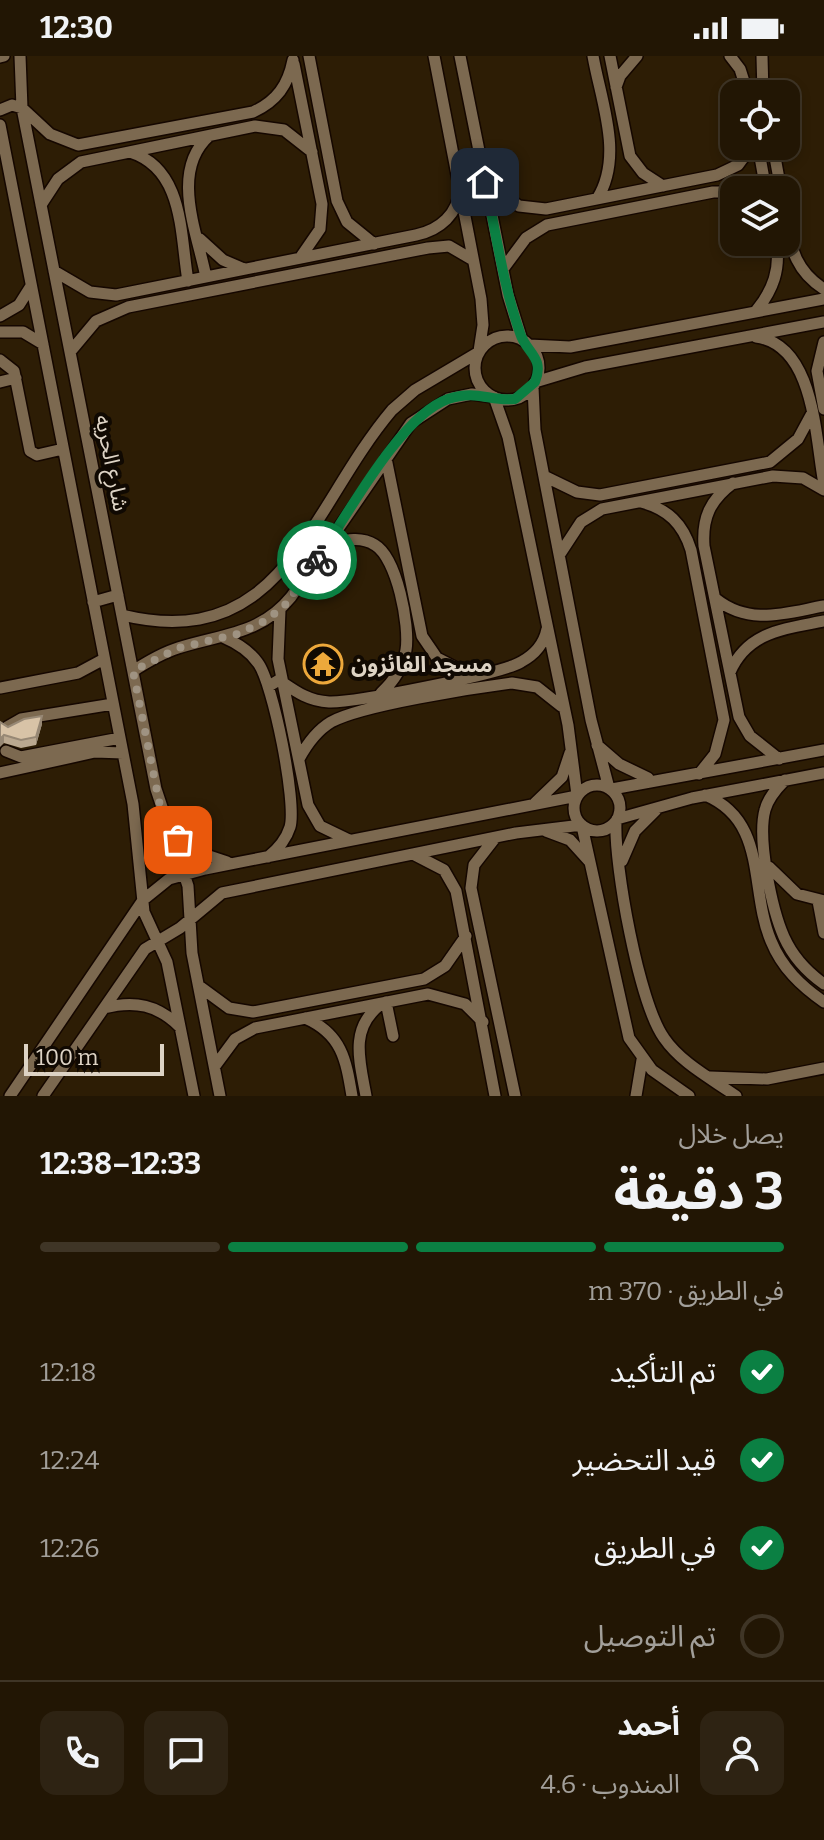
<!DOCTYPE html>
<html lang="ar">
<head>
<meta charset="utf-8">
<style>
  body { margin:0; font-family:Bitter,"Noto Sans Arabic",serif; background:#2e2313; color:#f1f3f6; direction:rtl; height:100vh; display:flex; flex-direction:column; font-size:30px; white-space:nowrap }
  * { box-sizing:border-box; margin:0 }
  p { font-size:26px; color:#a29f9a }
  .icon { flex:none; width:44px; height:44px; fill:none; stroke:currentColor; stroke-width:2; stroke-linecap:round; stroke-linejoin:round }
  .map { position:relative; height:1040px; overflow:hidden; direction:ltr }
  .details { display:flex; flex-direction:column; background:#221604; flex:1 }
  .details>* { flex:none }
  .fabs { position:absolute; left:720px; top:24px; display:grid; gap:16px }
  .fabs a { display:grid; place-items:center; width:80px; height:80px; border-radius:16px; background:#221604; box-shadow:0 4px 12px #0003,0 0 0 2px #3f3526; font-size:40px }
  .scale { position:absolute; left:24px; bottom:20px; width:140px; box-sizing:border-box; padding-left:8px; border:4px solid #ddd3c5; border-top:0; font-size:22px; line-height:28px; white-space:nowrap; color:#ddd3c5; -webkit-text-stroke:6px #100902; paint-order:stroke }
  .pin { position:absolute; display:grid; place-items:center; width:68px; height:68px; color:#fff; margin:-34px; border-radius:16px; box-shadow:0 4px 12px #0006 }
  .courier { position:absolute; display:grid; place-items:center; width:80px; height:80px; margin:-40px; border:6px solid #0b8043; border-radius:50%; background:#fff; color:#222; box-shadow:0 2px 10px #0007 }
  .head em { font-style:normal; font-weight:700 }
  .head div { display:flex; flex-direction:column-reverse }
  .head { display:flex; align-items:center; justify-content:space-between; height:136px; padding:0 40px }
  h1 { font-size:52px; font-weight:700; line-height:60px }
  .bar { display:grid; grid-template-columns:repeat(4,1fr); gap:12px 8px; align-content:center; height:96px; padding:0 40px }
  .bar i { height:10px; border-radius:6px; background:#3f3526 }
  .bar .on { background:#0b8043 }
  .bar p { grid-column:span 4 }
  .line { display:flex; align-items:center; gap:20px; padding:0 40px; border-top:2px solid #3f3526 }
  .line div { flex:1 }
  .round { display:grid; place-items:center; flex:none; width:84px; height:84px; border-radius:16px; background:#2e2313 }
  ol { padding:0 40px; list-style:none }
  li { display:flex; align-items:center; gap:24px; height:88px }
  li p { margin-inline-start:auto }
  li .icon { padding:8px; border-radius:50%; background:#0b8043; color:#fff; stroke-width:4 }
  li:last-child { color:#a29f9a }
  li i { width:44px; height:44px; border:4px solid #3f3526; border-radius:50% }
  .status { display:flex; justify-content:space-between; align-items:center; height:56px; padding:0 40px; background:#221604; direction:ltr }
  .status svg { height:22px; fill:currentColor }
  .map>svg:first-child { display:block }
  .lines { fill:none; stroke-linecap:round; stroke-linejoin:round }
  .minor-casing { stroke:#150700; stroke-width:14 }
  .minor { stroke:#7c6950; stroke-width:11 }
  .wall { fill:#baa890 }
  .shaded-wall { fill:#978875 }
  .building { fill:#d8c3a7; stroke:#978875; stroke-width:2 }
  .done { stroke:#9f9382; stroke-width:8; stroke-dasharray:0 14.4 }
  .route { stroke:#0b8043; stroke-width:10 }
  .labels { text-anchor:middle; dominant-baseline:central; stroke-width:8; stroke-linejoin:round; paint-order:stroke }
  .street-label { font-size:22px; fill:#ddd3c5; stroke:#100902 }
  .poi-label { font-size:22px; font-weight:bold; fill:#ddd3c5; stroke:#100902; text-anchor:start }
</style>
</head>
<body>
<div class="status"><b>12:30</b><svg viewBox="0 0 49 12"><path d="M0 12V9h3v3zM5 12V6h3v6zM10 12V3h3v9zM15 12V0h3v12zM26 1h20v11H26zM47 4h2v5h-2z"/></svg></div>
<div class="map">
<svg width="824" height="1040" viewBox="0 0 824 1040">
  <rect width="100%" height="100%" fill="#2d1d05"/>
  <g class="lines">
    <g class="minor-casing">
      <path id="minor" d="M20 0 22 52 156 733 188 830 192 897 220 1040
        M309 0 337 145 347 166 374 188
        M434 0 481 243 483 269 479 295
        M460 0 508 239 522 284
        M593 0C601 46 624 100 597 143
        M610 0 630 100 643 117 663 130
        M730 0 740 13 748 38
        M762 0 763 38
        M0 1 4 0
        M294 8 322 148 320 173 300 202
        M616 31 620 20 637 0
        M0 54 12 49 22 52 50 78 78 89 253 56C277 45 288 29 293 4
        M0 69 133 748 144 856 167 906 194 1040
        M758 90 766 134
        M773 90 781 134
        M130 96C184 113 180 177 188 225
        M485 126 519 150 546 153 717 119 738 109 752 90
        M41 149 58 123 81 106 255 70 284 74 312 96
        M786 164C791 194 797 216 824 233
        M200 183 223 204 244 213
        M503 213 526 182 547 169 713 136H734
        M54 215 90 236 116 239 416 179C440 174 458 158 460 133
        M206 221C197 176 170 115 209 80
        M756 255C773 234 781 213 776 186
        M0 260 19 249 31 230
        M0 276H23L43 288
        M475 312a32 32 0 1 1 64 0a32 32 0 1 1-64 0Z
        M756 281C815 289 815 381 824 428
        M824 286 817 315 824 353
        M529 289 570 291 824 243
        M70 296 96 265 128 251 428 192 449 190 473 204
        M0 304 14 315 30 395 37 399 63 393
        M0 326 16 322
        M535 326 585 311 824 266
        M533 331 535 374 591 664 609 732
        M494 341 508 381 568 669 577 739
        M386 402 422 580 437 602 468 618
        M544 420 577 436 600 439 770 406 798 383 811 359
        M733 427C710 444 702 462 704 490L739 661 750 680 779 703
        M641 446C668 453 683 468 691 494L724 664 715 698 699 718
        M326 489C343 485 359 479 375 489 397 502 410 570 406 594 403 612 394 625 381 637
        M560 498 581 466 602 453 773 420 803 422 824 434
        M716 543C750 570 785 557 824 550
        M93 546 118 539
        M280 554 278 603 308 749 320 770 349 784
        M122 559C284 598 309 452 392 354L415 334 479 296
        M223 581C237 587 249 594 258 607 273 627 297 747 290 771 286 784 278 793 268 801
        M133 615C147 606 162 597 178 592 221 578 260 579 291 541L411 367 448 343 472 338 493 341
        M730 616C748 575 785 573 824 565
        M269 630 279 624C295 635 308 645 329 646 353 647 501 618 521 606 534 599 544 588 547 573
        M0 632 78 617 104 603
        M7 671 21 663 113 648
        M597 689 619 708 648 722
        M6 695 21 701 120 682
        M299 703C307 688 316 675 331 666 362 649 473 632 512 627L537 631 561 650
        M0 717 95 696 123 697
        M785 724C776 733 768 742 765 754 757 783 772 854 784 881 793 901 807 916 824 928
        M574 752a23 23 0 1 1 46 0a23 23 0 1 1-46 0Z
        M612 733 824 694
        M705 739C768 765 749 833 771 885 782 912 801 930 824 946
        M535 747 562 721 570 697
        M617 763 692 742 824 717
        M616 766C614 809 639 947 664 982 681 1007 712 1023 736 1040
        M582 770 629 982 652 1014 689 1040
        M546 775 570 784 589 805
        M170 776 191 794 227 806
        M495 782 474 809 471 832 515 1040
        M413 798 444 814 456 835 495 1040
        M622 805 635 775 656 754
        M769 811 797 838 824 845
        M818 845 824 877
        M199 930 229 952 253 956 424 923 445 910 466 880
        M386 946 393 980
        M104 952C135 944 158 949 180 971
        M305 962C342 978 346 1004 352 1040
        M215 1010 235 983 255 972 428 938 465 948 483 966
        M710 1021 767 1023 824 1012
        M10 1040 143 844 169 823 205 813 577 740
        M43 1040 145 893 180 872 222 837 516 777 582 769
        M366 1040C360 1006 349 973 380 949
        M636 1040 642 1004"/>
    </g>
    <use href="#minor" class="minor"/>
  </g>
  <path class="wall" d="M0 666 8 671 42 668 36 689 21 692 4 687Z"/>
  <path class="shaded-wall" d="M42 660V668L36 689V681Z
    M4 679V687L0 691V683Z"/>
  <path class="building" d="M42 660 36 681 21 684 4 679 0 683V666L8 671 24 663Z"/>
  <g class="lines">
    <path class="done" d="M178 784 167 773 161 755 133 615 178 592 238 578 267 564 286 548 317 504"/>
    <path class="route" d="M317 504C347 460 400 360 448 343 477 333 490 346 515 343L535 326C545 301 526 297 520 277 503 229 496 176 485 126"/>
  </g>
  <defs>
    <g id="temple-ring" transform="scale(2)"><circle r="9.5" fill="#100902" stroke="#eda83b" stroke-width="1.5"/><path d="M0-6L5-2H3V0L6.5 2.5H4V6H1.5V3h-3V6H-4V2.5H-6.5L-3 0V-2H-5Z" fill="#eda83b"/></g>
  </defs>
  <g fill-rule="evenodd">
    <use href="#temple-ring" x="323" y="608"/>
  </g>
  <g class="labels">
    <g class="street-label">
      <text transform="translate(112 407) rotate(79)">شارع الحريه</text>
    </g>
    <g class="poi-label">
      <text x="351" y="608">مسجد الفائزون</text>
    </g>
  </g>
</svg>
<div class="fabs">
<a><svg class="icon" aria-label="locate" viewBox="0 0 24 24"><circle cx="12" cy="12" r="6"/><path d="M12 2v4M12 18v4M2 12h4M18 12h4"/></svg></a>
<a><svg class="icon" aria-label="layers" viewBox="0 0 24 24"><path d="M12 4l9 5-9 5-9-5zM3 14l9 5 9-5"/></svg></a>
</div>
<div class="scale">100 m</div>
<div class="pin" style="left:178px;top:784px;background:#ea580c"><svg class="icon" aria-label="bag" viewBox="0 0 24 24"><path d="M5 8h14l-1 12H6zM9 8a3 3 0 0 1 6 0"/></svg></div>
<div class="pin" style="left:485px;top:126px;background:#1f2937"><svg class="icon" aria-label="home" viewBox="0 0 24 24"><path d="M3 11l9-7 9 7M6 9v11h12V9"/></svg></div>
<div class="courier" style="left:317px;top:504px"><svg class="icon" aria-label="bike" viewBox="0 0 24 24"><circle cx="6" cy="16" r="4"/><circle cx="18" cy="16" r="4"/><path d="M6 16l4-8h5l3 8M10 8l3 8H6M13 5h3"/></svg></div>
</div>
<section class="details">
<div class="head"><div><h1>3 دقيقة</h1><p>يصل خلال</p></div><em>12:33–12:38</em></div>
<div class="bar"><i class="on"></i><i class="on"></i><i class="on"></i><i></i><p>في الطريق · 370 m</p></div>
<ol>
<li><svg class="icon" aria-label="check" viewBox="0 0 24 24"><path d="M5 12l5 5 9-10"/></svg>تم التأكيد<p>12:18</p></li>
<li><svg class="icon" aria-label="check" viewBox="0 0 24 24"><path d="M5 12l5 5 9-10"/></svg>قيد التحضير<p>12:24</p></li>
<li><svg class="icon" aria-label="check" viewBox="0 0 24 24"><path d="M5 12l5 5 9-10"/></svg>في الطريق<p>12:26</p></li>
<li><i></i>تم التوصيل</li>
</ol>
<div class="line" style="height:144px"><a class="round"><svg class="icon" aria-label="person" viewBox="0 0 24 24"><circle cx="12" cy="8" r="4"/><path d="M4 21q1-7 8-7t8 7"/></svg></a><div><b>أحمد</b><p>المندوب · 4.6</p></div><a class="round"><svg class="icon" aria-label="chat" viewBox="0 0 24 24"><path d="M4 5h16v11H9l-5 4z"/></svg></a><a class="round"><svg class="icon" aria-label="phone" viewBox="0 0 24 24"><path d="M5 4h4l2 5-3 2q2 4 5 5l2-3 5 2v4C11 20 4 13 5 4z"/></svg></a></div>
</section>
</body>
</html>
